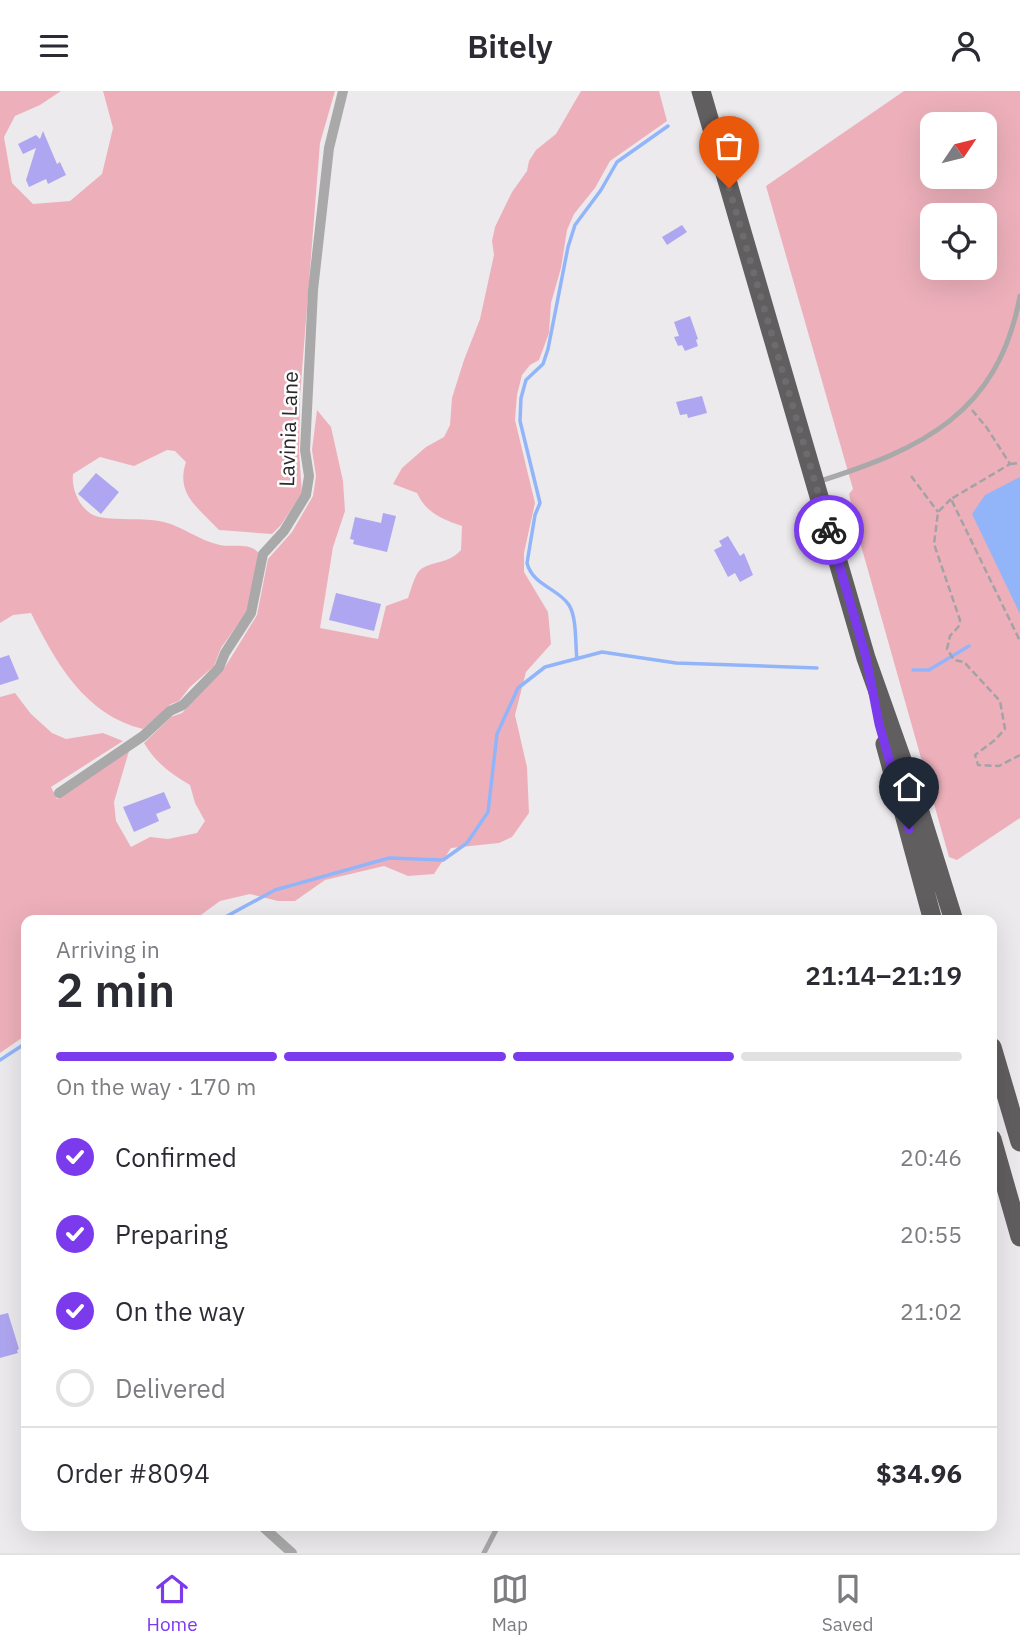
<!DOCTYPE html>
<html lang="en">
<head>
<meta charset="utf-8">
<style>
  body { margin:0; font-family:"IBM Plex Sans",sans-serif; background:#f7f7f7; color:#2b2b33; height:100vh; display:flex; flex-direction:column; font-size:26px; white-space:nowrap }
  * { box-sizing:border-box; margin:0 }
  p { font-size:23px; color:#7c7c81 }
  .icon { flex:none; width:38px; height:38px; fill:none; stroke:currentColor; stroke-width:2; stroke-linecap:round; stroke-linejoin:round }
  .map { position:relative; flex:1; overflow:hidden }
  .drawer { position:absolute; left:21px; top:824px; width:976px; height:616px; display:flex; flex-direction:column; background:#fff; border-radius:14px; box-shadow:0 7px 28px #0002 }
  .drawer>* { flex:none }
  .needle { width:46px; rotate:55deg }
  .fabs { position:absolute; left:920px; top:21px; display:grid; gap:14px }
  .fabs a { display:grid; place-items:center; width:77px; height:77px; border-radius:14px; background:#fff; box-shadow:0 7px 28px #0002; font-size:35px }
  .pin { position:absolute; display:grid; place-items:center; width:60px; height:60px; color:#fff; margin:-72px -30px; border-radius:50% 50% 50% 0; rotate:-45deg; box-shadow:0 0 7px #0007 }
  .pin .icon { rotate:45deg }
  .courier { position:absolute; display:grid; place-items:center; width:70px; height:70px; margin:-35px; border:5px solid #7c3aed; border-radius:50%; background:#fff; color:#222; box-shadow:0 2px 9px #0007 }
  .head em { font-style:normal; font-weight:600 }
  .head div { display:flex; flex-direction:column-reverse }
  .head { display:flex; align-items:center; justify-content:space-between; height:119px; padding:0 35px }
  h1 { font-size:46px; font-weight:600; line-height:52px }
  .bar { display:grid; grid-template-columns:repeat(4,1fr); gap:10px 7px; align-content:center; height:84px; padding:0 35px }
  .bar i { height:9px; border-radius:5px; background:#e1e1e2 }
  .bar .current { background:#7c3aed }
  .bar p { grid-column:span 4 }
  .line { display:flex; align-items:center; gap:18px; padding:0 35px; border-top:2px solid #e1e1e2 }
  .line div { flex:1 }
  ol { padding:0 35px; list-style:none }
  li { display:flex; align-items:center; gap:21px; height:77px }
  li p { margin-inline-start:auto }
  li .icon { padding:7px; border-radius:50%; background:#7c3aed; color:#fff; stroke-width:4 }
  li:last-child { color:#7c7c81 }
  li i { width:38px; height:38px; border:4px solid #e1e1e2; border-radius:50% }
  header { display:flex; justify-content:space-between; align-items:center; height:91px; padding:0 35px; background:#fff; font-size:32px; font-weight:600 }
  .menu { display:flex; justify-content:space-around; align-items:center; height:98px; border-top:2px solid #e1e1e2; background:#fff; font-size:19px; color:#7c7c81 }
  .menu a { display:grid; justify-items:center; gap:4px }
  .menu .current { color:#7c3aed }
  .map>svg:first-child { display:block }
  .green { fill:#edb0bb; fill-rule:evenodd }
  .water { fill:#92b5fa }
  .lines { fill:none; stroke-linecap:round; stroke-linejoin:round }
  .stream { stroke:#92b5fa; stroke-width:3.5 }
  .building { fill:#afa6f1 }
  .path { stroke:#a4a2a5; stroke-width:2.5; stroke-dasharray:7 3.5; stroke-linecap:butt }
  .lane { stroke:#aaa9aa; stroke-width:5 }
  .street { stroke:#aaa9aa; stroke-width:10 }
  .highway { stroke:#615e60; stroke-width:19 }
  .done { stroke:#6d6b6e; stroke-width:7; stroke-dasharray:0 12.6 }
  .route { stroke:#7c3aed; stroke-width:9 }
  .labels { text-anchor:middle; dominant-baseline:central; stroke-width:5; stroke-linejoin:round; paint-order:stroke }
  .street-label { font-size:21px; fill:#282729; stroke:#fff }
</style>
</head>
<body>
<header><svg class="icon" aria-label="menu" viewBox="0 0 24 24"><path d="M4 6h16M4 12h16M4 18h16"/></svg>Bitely<svg class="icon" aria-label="person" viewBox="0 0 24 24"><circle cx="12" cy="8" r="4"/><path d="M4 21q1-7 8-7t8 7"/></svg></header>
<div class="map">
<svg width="1020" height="1462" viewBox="0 0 1020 1462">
  <rect width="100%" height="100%" fill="#eceaed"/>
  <path class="green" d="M0 0H61L40 14 15 25 4 46 12 92 33 113 70 110 102 83 113 37 103 0H335L320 52 300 305 299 361 302 402 281 434 272 443 219 439C199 417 175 404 186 371L175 360 167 359 134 375 100 366 73 383C71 399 81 422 99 426 120 430 143 426 164 431 184 436 200 450 220 454 234 457 251 450 260 464L248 519 221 557 214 575 190 596 179 610 171 613 143 638C85 624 56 572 31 522L13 524 0 532Z
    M581 0H659L667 30 610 70 595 97 574 123 567 139 561 177 551 212 549 242 539 269 530 274 522 284 517 304 515 329 535 412 524 462V481L548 521 551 553 526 581 515 624 527 676 529 722 512 746 499 752 451 757 434 783 408 785 384 775 325 789 295 810H278L250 803 220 810 194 829 26 830V944L0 962V606L15 602 31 623 52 642 66 648 103 642 123 650 51 696 57 708 129 660 114 711 116 730 131 756 150 746 168 748 197 742 205 730 195 712 190 694C171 683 156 672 144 652L171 626 182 622 222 581 257 524 268 468 292 441 313 405 316 385 312 359 317 319 331 336 343 390 345 420 333 456 320 537 378 548 386 515 408 507C411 499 414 486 419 480 431 469 448 474 461 459L462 435C442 428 426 422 417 402L393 393 402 377 426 356 444 346 450 334 452 307 464 269 480 228 494 164 492 150 495 136 512 101 527 80 529 70 536 59 556 43Z
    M904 0H1020V727L957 769 949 766 860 451 849 403 853 398 766 95ZM933 33H985V86H933ZM933 124H985V177H933Z"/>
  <path class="water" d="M1020 386V523L972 423 985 404Z"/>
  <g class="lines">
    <path class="stream" d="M577 568C575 552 577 527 569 514 558 497 533 495 527 472L535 424 540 412 520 330 521 307 526 289 543 273 548 258 568 156 575 134 601 99 617 71 668 35
      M913 579H929L969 555
      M218 830 275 799 389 767 443 769 467 752 488 721 497 643 518 597 545 576 602 561 676 572 817 577
      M0 969 26 952"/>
  </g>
  <path class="building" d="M43 40 57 73 60 71 66 84 48 93 46 88 29 96 26 89 36 57 23 63 18 53 36 44 40 48Z
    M682 134 687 141 667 154 662 146Z
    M690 225 698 248 696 249 698 255 685 260 682 254 678 255 674 246 679 245 674 231Z
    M702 305 707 322 688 327 687 323 680 324 676 311Z
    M96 382 119 401 101 423 78 403Z
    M383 422 396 425 387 461 353 453 354 449 350 448 355 426 381 432Z
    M728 445 740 465 744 462 753 484 740 491 735 482 728 486 714 459 722 455 719 450Z
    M336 502 381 513 374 540 329 529Z
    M9 564 19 588 0 594V567Z
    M164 701 171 717 156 723 159 730 134 741 123 716Z
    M8 1222 19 1258 17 1259 18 1262 0 1267V1224Z"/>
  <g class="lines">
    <path class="path" d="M972 319 987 337 1010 373 951 408 1020 550
      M1010 373 1020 372
      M911 385 938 421
      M951 408 938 421 934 453 960 529 959 535 950 545 947 558 954 569 964 571 1000 610 1005 638 995 649 975 664 978 674 999 675 1020 664"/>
    <path class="lane" d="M817 391C922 358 998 323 1020 205
      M484 1462 498 1435"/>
    <path class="street" d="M59 702 143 645 170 620 183 614 219 577 225 562 251 522 263 463 284 440 306 404 309 385 305 359 313 199 329 57 343 0
      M262 1435 292 1462"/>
    <path class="highway" d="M701 0 866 567 916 708 954 830
      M885 653 933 830
      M992 956 1020 1051
      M992 1048 1020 1146"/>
  </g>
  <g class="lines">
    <path class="done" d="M729 97 829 439"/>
    <path class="route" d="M829 439 866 566 879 633 909 738"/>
  </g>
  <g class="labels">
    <g class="street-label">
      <text transform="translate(288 338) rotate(-88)">Lavinia Lane</text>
    </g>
  </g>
</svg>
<div class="fabs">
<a><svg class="needle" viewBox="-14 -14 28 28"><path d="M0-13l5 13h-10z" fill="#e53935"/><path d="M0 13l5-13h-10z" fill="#7c7c81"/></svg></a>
<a><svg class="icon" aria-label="locate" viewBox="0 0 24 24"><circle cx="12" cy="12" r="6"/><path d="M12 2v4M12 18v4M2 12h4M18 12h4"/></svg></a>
</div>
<div class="pin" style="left:729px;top:97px;background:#ea580c"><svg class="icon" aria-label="bag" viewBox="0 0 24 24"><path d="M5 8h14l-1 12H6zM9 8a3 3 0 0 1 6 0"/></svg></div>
<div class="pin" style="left:909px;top:738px;background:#1f2937"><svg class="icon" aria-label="home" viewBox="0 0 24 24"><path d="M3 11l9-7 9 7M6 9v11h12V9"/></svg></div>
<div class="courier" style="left:829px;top:439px"><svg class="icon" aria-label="bike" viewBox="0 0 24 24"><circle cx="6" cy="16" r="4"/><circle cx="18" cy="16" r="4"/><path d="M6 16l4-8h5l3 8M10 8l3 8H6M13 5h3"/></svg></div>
<section class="drawer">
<div class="head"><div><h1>2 min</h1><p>Arriving in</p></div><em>21:14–21:19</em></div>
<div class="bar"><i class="current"></i><i class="current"></i><i class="current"></i><i></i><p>On the way · 170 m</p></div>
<ol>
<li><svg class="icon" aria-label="check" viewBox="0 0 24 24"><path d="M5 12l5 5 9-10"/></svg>Confirmed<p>20:46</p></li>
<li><svg class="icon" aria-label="check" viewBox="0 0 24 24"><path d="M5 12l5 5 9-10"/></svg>Preparing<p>20:55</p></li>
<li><svg class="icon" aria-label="check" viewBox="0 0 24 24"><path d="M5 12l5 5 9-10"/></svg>On the way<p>21:02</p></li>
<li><i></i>Delivered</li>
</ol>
<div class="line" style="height:91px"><div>Order #8094</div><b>$34.96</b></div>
</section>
</div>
<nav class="menu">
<a class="current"><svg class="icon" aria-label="home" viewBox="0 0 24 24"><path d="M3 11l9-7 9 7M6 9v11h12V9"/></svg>Home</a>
<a><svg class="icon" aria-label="map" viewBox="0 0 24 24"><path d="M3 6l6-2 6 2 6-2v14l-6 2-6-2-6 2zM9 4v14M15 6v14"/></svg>Map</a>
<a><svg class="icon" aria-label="saved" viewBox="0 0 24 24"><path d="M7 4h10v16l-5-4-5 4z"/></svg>Saved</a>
</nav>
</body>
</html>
